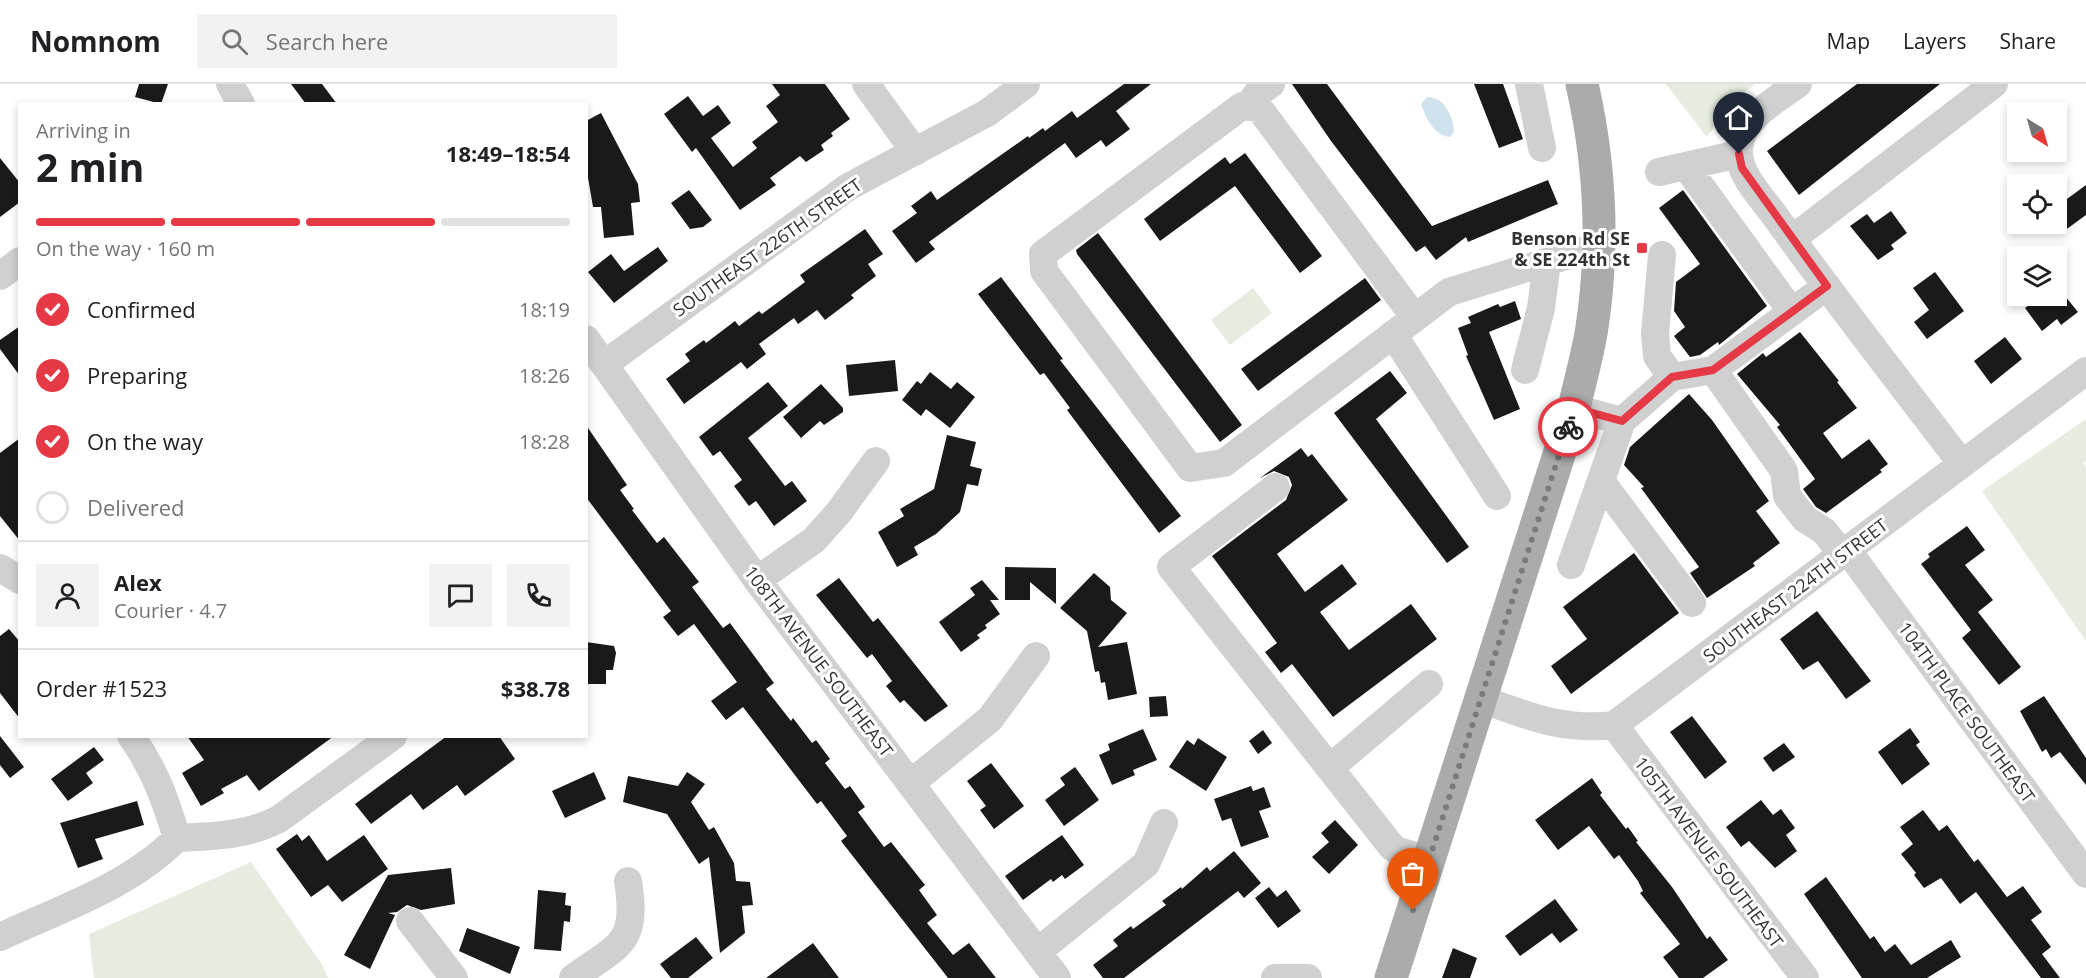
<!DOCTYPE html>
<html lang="en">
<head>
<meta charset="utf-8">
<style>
  body { margin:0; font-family:"Open Sans",sans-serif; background:#f2f2f2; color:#202124; height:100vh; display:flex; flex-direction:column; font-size:22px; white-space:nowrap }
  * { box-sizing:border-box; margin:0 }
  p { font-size:20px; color:#757577 }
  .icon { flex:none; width:33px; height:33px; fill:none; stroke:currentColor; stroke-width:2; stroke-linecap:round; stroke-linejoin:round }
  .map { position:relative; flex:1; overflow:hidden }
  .sheet { position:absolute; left:18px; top:18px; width:570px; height:636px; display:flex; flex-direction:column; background:#fff; border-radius:0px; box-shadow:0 3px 9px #0003 }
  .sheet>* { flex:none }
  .needle { width:39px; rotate:143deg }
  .tools { position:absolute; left:2007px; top:18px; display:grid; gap:12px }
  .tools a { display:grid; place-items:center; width:60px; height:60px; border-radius:0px; background:#fff; box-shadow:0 3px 9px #0003; font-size:30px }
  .pin { position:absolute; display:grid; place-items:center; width:51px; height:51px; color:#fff; margin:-62px -26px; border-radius:50% 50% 50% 0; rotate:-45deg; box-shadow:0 0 6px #0007 }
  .pin .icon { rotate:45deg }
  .courier { position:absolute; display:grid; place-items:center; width:60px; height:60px; margin:-30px; border:4px solid #e63946; border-radius:50%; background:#fff; color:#222; box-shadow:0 2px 8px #0007 }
  .headline em { font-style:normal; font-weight:700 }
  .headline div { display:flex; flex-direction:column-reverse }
  .headline { display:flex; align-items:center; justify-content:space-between; height:102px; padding:0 18px }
  h1 { font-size:39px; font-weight:700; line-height:45px }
  .bar { display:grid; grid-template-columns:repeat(4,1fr); gap:9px 6px; align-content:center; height:72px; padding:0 18px }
  .bar i { height:8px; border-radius:4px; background:#e0e0e0 }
  .bar .on { background:#e63946 }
  .bar p { grid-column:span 4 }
  .line { display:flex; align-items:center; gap:15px; padding:0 18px; border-top:2px solid #e0e0e0 }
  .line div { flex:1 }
  .round { display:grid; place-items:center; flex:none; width:63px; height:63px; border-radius:0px; background:#f2f2f2 }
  ol { padding:0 18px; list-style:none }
  li { display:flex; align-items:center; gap:18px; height:66px }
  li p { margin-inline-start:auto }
  li .icon { padding:6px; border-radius:50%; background:#e63946; color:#fff; stroke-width:4 }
  li:last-child { color:#757577 }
  li i { width:33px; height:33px; border:3px solid #e0e0e0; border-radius:50% }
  header { display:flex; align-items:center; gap:36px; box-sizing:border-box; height:84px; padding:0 30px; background:#fff; border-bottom:2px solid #e0e0e0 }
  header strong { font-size:28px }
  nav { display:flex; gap:33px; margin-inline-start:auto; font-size:21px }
  .search { width:420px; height:54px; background:#f2f2f2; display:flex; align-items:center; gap:15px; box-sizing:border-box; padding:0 21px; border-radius:0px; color:#757577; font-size:22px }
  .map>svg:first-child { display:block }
  .green { fill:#e6ecdf }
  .water { fill:#cfe2ee }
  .building { fill:#1a1a1a }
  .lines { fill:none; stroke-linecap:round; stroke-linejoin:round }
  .minor { stroke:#d0d0d0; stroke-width:28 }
  .major { stroke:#ababab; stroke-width:33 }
  .done { stroke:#7a7a7a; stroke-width:6; stroke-dasharray:0 10.8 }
  .route { stroke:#e63946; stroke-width:8 }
  .poi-dot { fill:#e63946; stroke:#fff; stroke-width:2 }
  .labels { text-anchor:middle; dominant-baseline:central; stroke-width:6; stroke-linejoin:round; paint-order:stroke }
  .poi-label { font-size:18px; font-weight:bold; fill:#333; stroke:#fff; text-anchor:end }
  .street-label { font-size:18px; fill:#333; stroke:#fff }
</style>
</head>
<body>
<header>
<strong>Nomnom</strong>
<div class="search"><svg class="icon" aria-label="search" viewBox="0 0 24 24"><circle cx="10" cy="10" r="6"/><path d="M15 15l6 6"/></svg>Search here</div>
<nav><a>Map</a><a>Layers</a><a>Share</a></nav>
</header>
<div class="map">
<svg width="2086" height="894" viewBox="0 0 2086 894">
  <rect width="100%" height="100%" fill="#fff"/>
  <path class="green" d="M1666 0H1753L1754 1 1724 24 1712 47 1706 52Z
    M1253 204 1272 229 1230 261 1211 236Z
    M2086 335V377L2083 379 2086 383V557L1982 407Z
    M251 778 323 882 328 894H94L89 850Z"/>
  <path class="water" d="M1427 13C1445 13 1453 33 1454 48L1450 53C1433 51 1426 34 1421 20Z"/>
  <path class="building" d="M139 0H168L161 20 135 13Z
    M291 0H322L337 20H306Z
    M772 0H825L850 35 831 49 833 52 821 61 824 66 806 78 800 72 770 94 776 101 740 126 696 64 692 68 664 30 688 12 703 32 718 21 731 39 711 54 733 83 757 64 752 58 778 38 766 22 780 11Z
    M1124 0H1151L1116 27 1130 45 1106 63 1101 56 1076 74 1065 59 929 158 935 165 916 179 892 147 917 129 911 122 931 107 937 116 1028 52 1029 54 1043 44 1045 47 1072 27 1077 34Z
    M1292 0H1327L1432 142 1548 96 1558 120 1468 158 1466 153 1436 176 1425 162 1416 168 1331 57Z
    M1474 0H1503L1523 55 1499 64Z
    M1857 0H1940L1799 111 1767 67Z
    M601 29 638 100 640 118 631 119 634 151 604 154 601 123H593L586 82V37Z
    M1245 69 1322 172 1300 189 1235 102 1160 157 1144 135 1225 73 1230 80Z
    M0 74 20 99V118L0 133Z
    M2086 101V131L2064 147 2056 137V123Z
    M689 106 712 136 703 143 690 145 671 119Z
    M1683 106 1767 222 1719 261 1718 258 1700 271 1690 273 1674 252 1685 243 1674 227 1676 198 1700 180 1659 124Z
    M1891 127 1907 149 1891 161 1894 165 1878 176 1850 142 1867 130 1874 139Z
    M865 145 883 170 868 180 876 192 851 211 854 214 825 236 817 226 798 240 794 234 759 260 766 270 747 285 741 278 684 320 666 295 690 277 685 270 704 256 706 259 735 237 739 242 759 227 762 230 805 198 800 191Z
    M1098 149 1242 341 1220 358 1077 170 1076 166Z
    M658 163 668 177 614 219 588 188 611 170 624 187Z
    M1935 188 1964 227 1927 255 1914 238 1929 226 1913 204Z
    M1001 193 1063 275 1060 276 1181 432 1159 449 1067 326 1070 324 1044 289 1040 291 978 210Z
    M1365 194 1381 216 1258 307 1241 285Z
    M2041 212H2065L2078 228 2061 241 2057 235 2042 247 2025 224Z
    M1515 217 1521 235 1489 248 1520 325 1494 336 1466 272 1468 271 1458 244 1471 239 1468 233 1498 220 1500 223Z
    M20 242V292L0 265V256Z
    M1800 248 1839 297 1837 298 1857 324 1823 349 1842 375 1869 355 1888 380 1880 386 1882 388 1826 429 1816 423 1803 405 1815 395 1777 343 1780 341 1737 290 1763 269 1766 273Z
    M2005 253 2022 275 1991 300 1974 277Z
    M895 276 898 307 849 312 846 281Z
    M1390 287 1407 309 1376 335 1469 463 1447 479 1334 329Z
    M930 288 951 305 957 298 975 313 950 344 926 325 921 332 902 316 917 297 921 300Z
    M768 298 788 322 748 354 785 402 792 397 807 417 774 442 756 417 749 422 734 402 742 396 720 367 713 372 699 353Z
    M821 300 843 324V328L824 341 820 337 801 354 783 333Z
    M1689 310 1712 336 1769 417 1756 427 1780 459 1753 479 1755 482 1707 514 1690 489 1699 483 1641 404 1644 403 1624 381 1630 363Z
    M586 341 627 401 620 406 634 425 632 426 657 459 664 453 699 498 692 503 723 544 730 539 774 599 766 605 791 637 793 634 812 659 816 656 830 675 825 679 845 705 850 702 865 723 858 728 884 763 891 758 925 801 919 806 937 831 927 839 953 871 969 859 996 894H948L841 757 847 752 821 717 817 720 743 623 726 636 711 617 737 598 694 540 678 552 663 533 671 527 586 413Z
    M947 351 976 358 970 382 982 385 978 402 967 400 960 428 936 450 914 463 918 471 897 483 878 448 904 432 900 425 934 405Z
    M20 354V457L0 432V369Z
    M1301 364 1308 373 1312 370 1348 416 1277 470 1305 508 1342 480 1357 500 1320 528 1349 566 1411 520 1437 555 1333 633 1292 580 1281 589 1265 568 1277 559 1212 472 1286 416 1292 401 1289 393 1274 387 1260 394Z
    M1967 442 1985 466 1965 481 1993 516 1978 528 2021 583 1999 601 1962 554 1971 546 1921 480 1930 473 1928 470Z
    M1634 469 1679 529 1571 610 1551 582 1587 555 1563 523Z
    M1005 483 1056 484V520L1030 498V516H1005Z
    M1094 489 1110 503 1111 516 1127 529 1098 563 1127 558 1137 610 1108 616 1105 598 1101 599 1099 587 1095 588 1087 547 1060 524Z
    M839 494 873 538 878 534 948 622 925 638 904 616 900 619 886 602 892 597 872 570 867 574 816 511Z
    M982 496 999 516H990L1000 530 985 541 987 544 977 551 980 554 961 568 939 538 975 511 970 504Z
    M1817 527 1871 597 1846 615 1818 577 1803 586 1780 555Z
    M9 545 20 558V635L0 609V552Z
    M586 558 614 562 616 569 613 586H606V600H586Z
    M1166 612 1168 632 1150 633 1149 613Z
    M2044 612 2086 674V701L2060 668 2051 674 2046 665 2042 668 2020 627Z
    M1692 632 1727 678 1705 695 1670 648Z
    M1910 644 1920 658 1916 661 1930 680 1902 701 1878 668Z
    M1143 645 1157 676 1133 686 1135 691 1112 701 1099 671 1110 666 1108 660Z
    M1263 646 1272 659 1258 670 1249 657Z
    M0 652 24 683 10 694 0 681Z
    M187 652H334L259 707 247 691 221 705 224 709 201 722 182 689 204 676Z
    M447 652H499L515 675 465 712 457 701 423 726 411 710 371 740 355 720Z
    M1198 654 1227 673 1206 707 1169 683 1187 656 1194 661Z
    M1784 659 1795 673 1773 688 1763 674Z
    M94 663 104 676 86 689 93 699 68 717 51 695Z
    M991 679 1024 722 994 745 980 726 986 722 967 697Z
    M1075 683 1099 716 1064 742 1045 716 1065 701 1060 694Z
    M594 688 606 715 565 734 552 707Z
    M687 688 705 700 691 718 709 746 714 743 734 779 736 797 750 798 753 821 742 822 745 849 720 869 709 773 699 780 667 730 623 718 628 692 678 702Z
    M1592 694 1602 709 1600 711 1626 745 1628 743 1638 757 1636 758 1672 803 1707 855 1710 852 1728 876 1703 894H1679L1663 873 1680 860 1640 809 1643 807 1638 797 1619 771 1614 775 1589 742 1558 766 1535 736Z
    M1251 702 1253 707 1264 703 1271 723 1259 727 1269 753 1241 763 1231 734 1222 737 1214 715Z
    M1761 716 1773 731 1781 725 1795 744 1786 751 1797 767 1775 784 1749 757 1741 763 1726 743Z
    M137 717 144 741 95 755 103 775 78 784 60 739Z
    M1923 726 1939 747 1947 741 1974 778 1978 775 2007 813 2023 802 2042 828 2031 836 2051 863 2042 870 2060 894H2041L1976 808 1960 820 1941 794 1924 804 1914 791 1916 789 1901 770 1913 760 1900 743Z
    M1335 736 1358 761 1329 790 1312 773 1329 758 1321 749Z
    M297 750 302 757 309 751 327 777 364 751 388 785 342 818 328 801 311 813 276 765Z
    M1062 751 1084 781 1065 795 1062 791 1053 798 1051 795 1023 816 1005 792Z
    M1234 767 1261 799 1244 814 1238 807 1124 894H1103L1093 881 1118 862 1113 856 1131 842 1133 845 1166 821 1162 817 1181 803 1182 805 1207 783 1210 787Z
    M451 784 455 820 421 826 407 821 397 828 388 829 395 831 370 885 344 871 388 791Z
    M1826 793 1870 855 1874 852 1885 868 1895 860 1911 881 1951 856 1961 873 1927 894H1862L1804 810Z
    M1269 803 1277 813 1286 806 1301 827 1278 844 1255 814Z
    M538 806 566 809 565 821 571 822 570 838 564 837 561 867 534 865Z
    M1555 815 1578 846 1560 859 1552 849 1520 872 1505 852Z
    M467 844 520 863 510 890 459 867Z
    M696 853 713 874 688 894H671L660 880Z
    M813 859 839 894H766Z
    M1453 864 1477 874 1470 894H1442Z"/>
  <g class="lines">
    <path class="minor" d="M230 0 241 20
      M866 0 915 68
      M1529 0 1542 64
      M1798 0C1775 17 1737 36 1739 70 1740 92 1763 115 1775 132 1835 216 1899 297 1962 380
      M1248 23 1256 11 1271 0
      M1686 82 1792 228
      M1659 88 1739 70
      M1792 155 1994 0
      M1662 171 1655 250 1657 272 1672 293
      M0 192 20 177
      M1827 202 1713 286 1784 387 1787 412 1805 435 1824 447 1843 471
      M1415 234 1259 24 1242 22 1043 170 1044 187 1190 384 1224 379 1449 208 1598 162
      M1393 250 1497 412
      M586 255 757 496 1057 894
      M606 279 848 103 987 29 1026 0
      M1525 286 1541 224 1547 178
      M1574 324 1622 337
      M1601 397 1692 519
      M1276 403 1171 483 1392 763 1398 767 1429 776
      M1848 467 2086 790
      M1571 481 1622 337 1672 293 1713 286
      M0 484 20 496
      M757 496 814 456 839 428 876 377
      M1481 615C1528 632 1563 647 1614 641L2086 287
      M1614 641 1805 894
      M131 652C155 686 165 715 177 754
      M1330 684 1429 600
      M911 699 990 635 1036 572
      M410 837 454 894
      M0 853C60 825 130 802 177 754 213 752 247 752 279 735L393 652
      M1037 868 1146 780 1164 739
      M573 894C620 860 638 860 628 797
      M1275 894H1308"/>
    <path class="major" d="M1391 894 1574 324C1580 297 1588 270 1592 243 1604 163 1600 79 1582 0"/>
  </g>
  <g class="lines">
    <path class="done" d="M1413 826 1568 343"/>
    <path class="route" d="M1568 343 1574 324 1622 337 1672 293 1713 286 1827 202 1742 84 1739 70"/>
  </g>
  <rect class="poi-dot" x="1636" y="158" width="12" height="12" rx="3"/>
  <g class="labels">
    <g class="poi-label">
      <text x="1630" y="154">Benson Rd SE<tspan x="1630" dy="21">&amp; SE 224th St</tspan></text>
    </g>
    <g class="street-label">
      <text transform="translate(767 163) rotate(-35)">SOUTHEAST 226TH STREET</text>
      <text transform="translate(1795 506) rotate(-37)">SOUTHEAST 224TH STREET</text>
      <text transform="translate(819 577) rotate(53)">108TH AVENUE SOUTHEAST</text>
      <text transform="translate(1967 628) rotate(54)">104TH PLACE SOUTHEAST</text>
      <text transform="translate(1709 768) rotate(53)">105TH AVENUE SOUTHEAST</text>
    </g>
  </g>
</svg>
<div class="tools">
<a><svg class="needle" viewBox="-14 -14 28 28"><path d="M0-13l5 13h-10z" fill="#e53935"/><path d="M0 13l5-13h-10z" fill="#757577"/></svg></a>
<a><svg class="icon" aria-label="locate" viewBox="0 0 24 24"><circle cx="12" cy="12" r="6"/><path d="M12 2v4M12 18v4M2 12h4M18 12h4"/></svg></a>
<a><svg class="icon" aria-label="layers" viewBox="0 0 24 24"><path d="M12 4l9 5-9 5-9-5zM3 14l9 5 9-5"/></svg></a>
</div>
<div class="pin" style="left:1413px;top:826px;background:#ea580c"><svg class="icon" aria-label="bag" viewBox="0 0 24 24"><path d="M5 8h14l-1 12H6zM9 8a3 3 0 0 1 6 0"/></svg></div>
<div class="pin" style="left:1739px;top:70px;background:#1f2937"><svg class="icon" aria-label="home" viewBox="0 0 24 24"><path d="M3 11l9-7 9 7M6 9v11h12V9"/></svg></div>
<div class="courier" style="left:1568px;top:343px"><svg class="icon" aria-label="bike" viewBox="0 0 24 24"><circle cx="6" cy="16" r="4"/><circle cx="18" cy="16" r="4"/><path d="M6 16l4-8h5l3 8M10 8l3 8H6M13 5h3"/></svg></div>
<section class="sheet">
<div class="headline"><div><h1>2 min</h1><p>Arriving in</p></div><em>18:49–18:54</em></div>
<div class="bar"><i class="on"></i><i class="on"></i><i class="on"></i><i></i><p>On the way · 160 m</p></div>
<ol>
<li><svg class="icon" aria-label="check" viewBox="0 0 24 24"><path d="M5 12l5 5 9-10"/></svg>Confirmed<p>18:19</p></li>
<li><svg class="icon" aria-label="check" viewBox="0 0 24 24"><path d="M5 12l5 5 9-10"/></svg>Preparing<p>18:26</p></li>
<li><svg class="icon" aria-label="check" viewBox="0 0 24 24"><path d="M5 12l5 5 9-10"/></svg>On the way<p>18:28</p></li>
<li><i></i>Delivered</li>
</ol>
<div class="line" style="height:108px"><a class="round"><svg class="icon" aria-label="person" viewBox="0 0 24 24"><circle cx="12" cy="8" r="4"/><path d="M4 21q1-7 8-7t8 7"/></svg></a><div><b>Alex</b><p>Courier · 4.7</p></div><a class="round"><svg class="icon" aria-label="chat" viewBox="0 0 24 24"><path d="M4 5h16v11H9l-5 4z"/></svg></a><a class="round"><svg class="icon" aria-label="phone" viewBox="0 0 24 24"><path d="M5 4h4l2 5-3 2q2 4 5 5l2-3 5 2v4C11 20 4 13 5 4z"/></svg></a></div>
<div class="line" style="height:78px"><div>Order #1523</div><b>$38.78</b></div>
</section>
</div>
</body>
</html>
